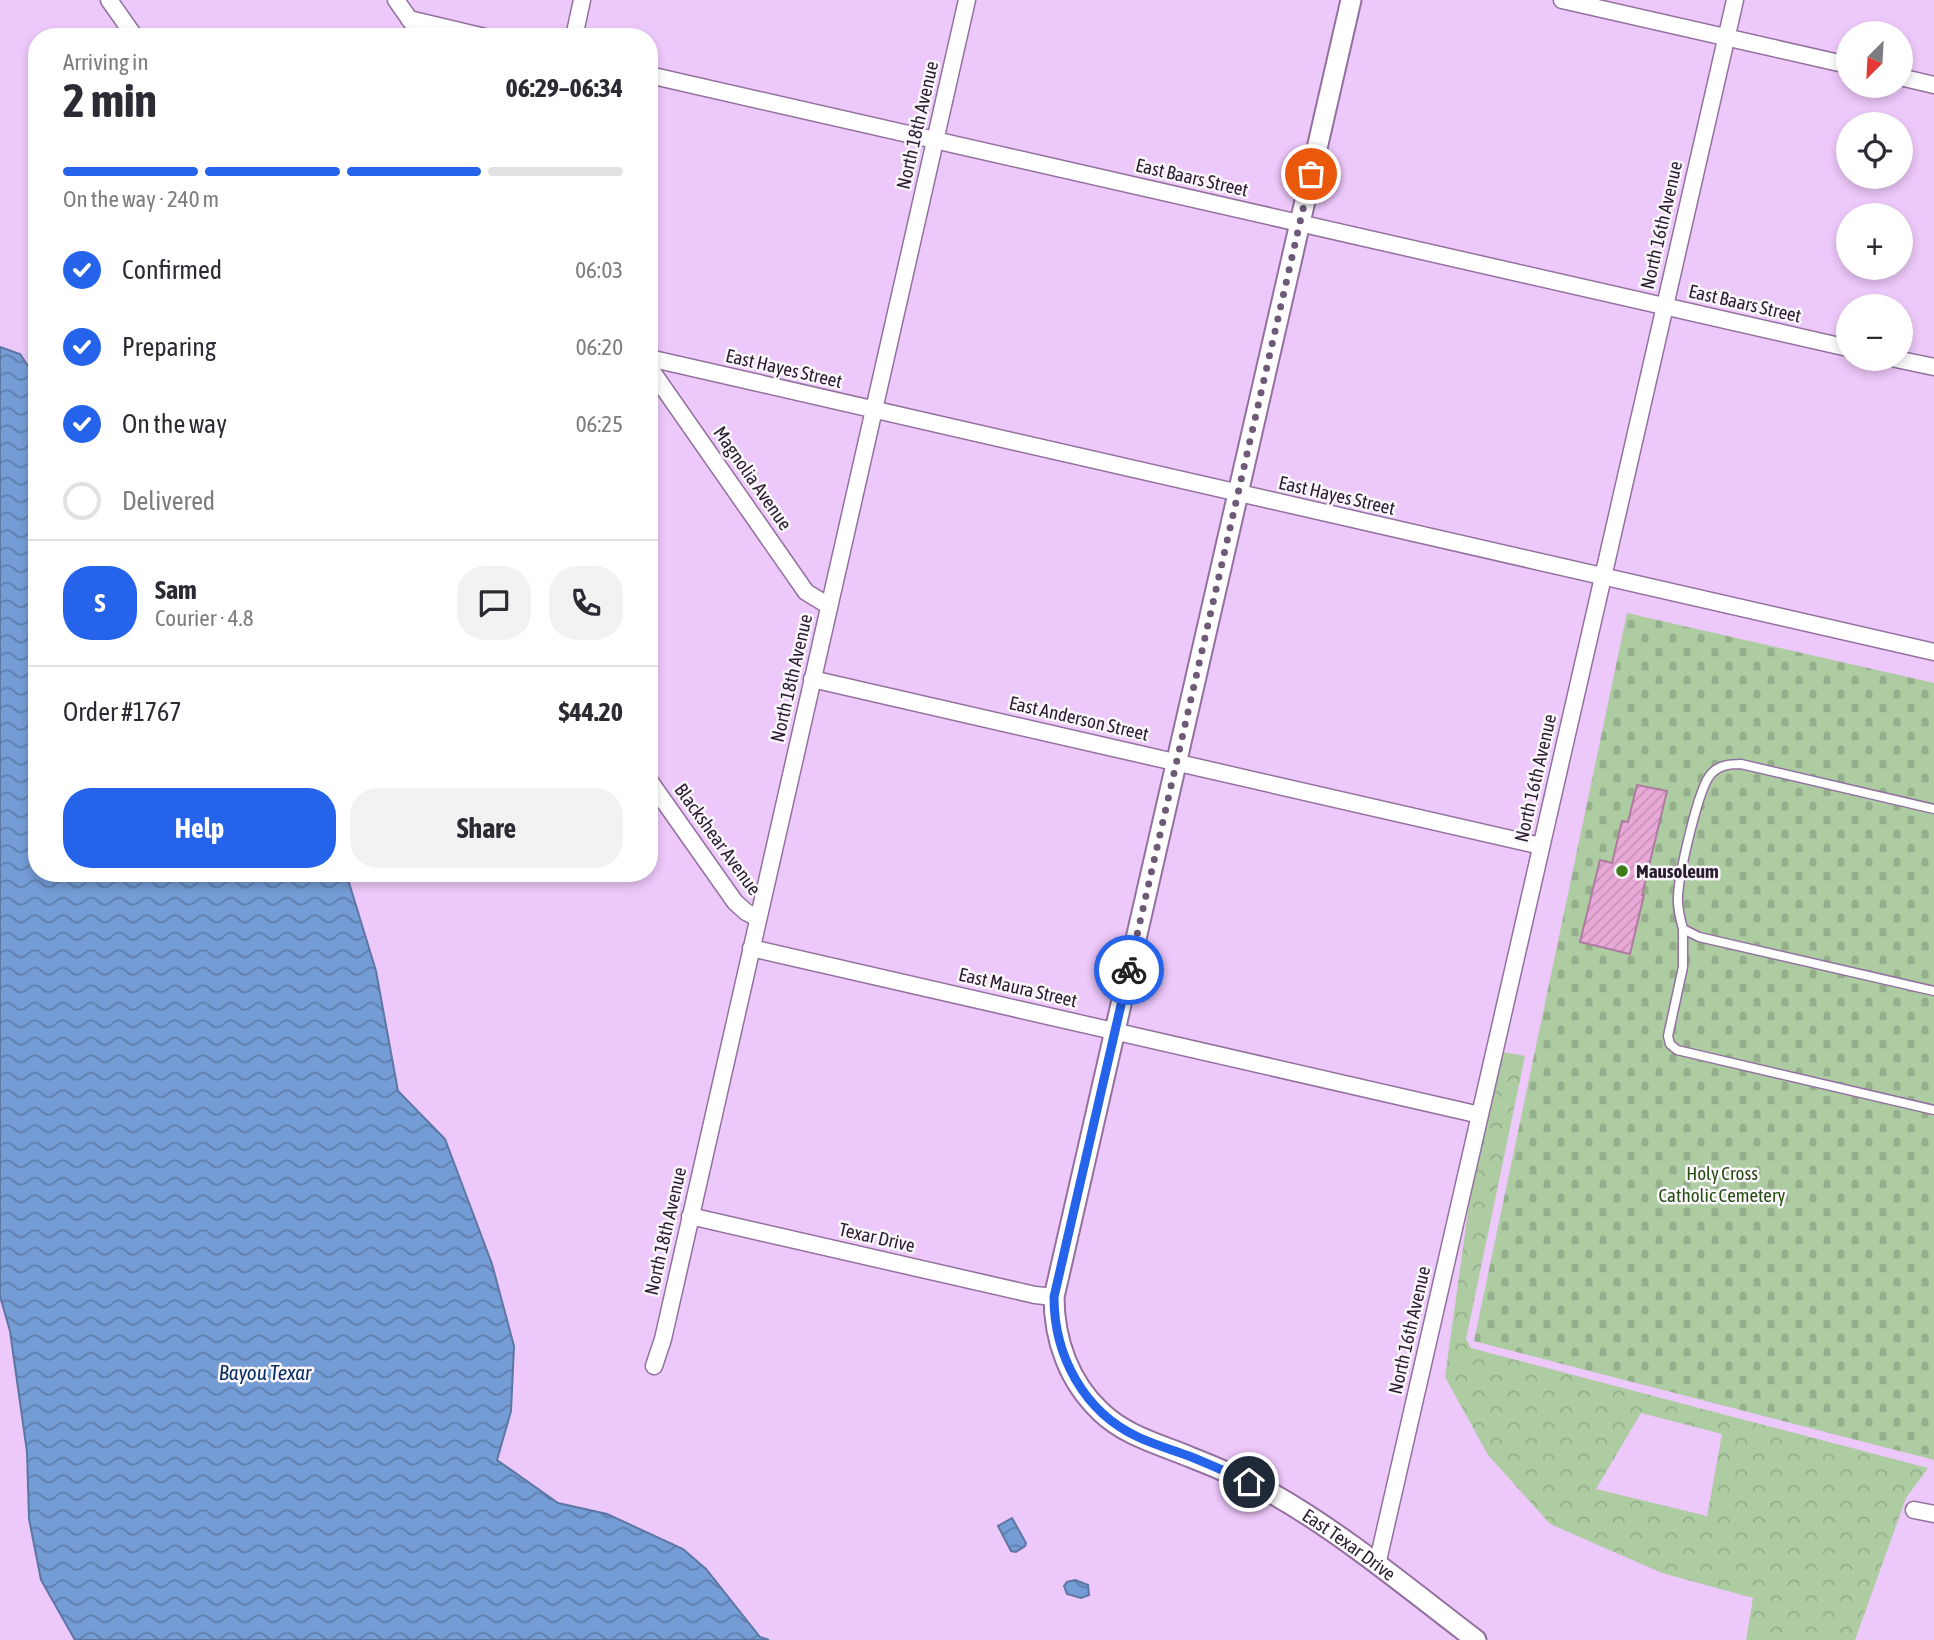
<!DOCTYPE html>
<html lang="en">
<head>
<meta charset="utf-8">
<style>
  body { margin:0; font-family:"Asap Condensed",sans-serif; background:#f2f2f3; color:#2b2b33; height:100vh; display:flex; flex-direction:column; font-size:26px; white-space:nowrap }
  * { box-sizing:border-box; margin:0 }
  p { font-size:23px; color:#7c7c81 }
  .icon { flex:none; width:38px; height:38px; fill:none; stroke:currentColor; stroke-width:2; stroke-linecap:round; stroke-linejoin:round }
  .map { position:relative; flex:1; overflow:hidden }
  .details { position:absolute; left:28px; top:28px; width:630px; height:854px; display:flex; flex-direction:column; background:#fff; border-radius:28px; box-shadow:0 4px 10px #0003 }
  .details>* { flex:none }
  .needle { width:46px; rotate:204deg }
  .fabs { position:absolute; left:1836px; top:21px; display:grid; gap:14px }
  .fabs a { display:grid; place-items:center; width:77px; height:77px; border-radius:50%; background:#fff; box-shadow:0 4px 10px #0003; font-size:35px }
  .pin { position:absolute; display:grid; place-items:center; width:60px; height:60px; color:#fff; margin:-30px; border:4px solid #fff; border-radius:50%; box-shadow:0 2px 7px #0007 }
  .courier { position:absolute; display:grid; place-items:center; width:70px; height:70px; margin:-35px; border:5px solid #2563eb; border-radius:50%; background:#fff; color:#222; box-shadow:0 2px 9px #0007 }
  .headline em { font-style:normal; font-weight:700 }
  .headline div { display:flex; flex-direction:column-reverse }
  .headline { display:flex; align-items:center; justify-content:space-between; height:119px; padding:0 35px }
  h1 { font-size:46px; font-weight:700; line-height:52px }
  .bar { display:grid; grid-template-columns:repeat(4,1fr); gap:10px 7px; align-content:center; height:84px; padding:0 35px }
  .bar i { height:9px; border-radius:5px; background:#e1e1e2 }
  .bar .current { background:#2563eb }
  .bar p { grid-column:span 4 }
  .line { display:flex; align-items:center; gap:18px; padding:0 35px; border-top:2px solid #e1e1e2 }
  .line div { flex:1 }
  .round { display:grid; place-items:center; flex:none; width:74px; height:74px; border-radius:28px; background:#f2f2f3 }
  ol { padding:0 35px; list-style:none }
  li { display:flex; align-items:center; gap:21px; height:77px }
  li p { margin-inline-start:auto }
  li .icon { padding:7px; border-radius:50%; background:#2563eb; color:#fff; stroke-width:4 }
  li:last-child { color:#7c7c81 }
  li i { width:38px; height:38px; border:4px solid #e1e1e2; border-radius:50% }
  .primary-button { display:flex; gap:14px; margin-top:auto; padding:14px 35px }
  .primary-button a { flex:1; height:80px; border-radius:28px; background:#2563eb; color:#fff; font-size:28px; font-weight:700; line-height:80px; text-align:center }
  .primary-button a+a { background:#f2f2f3; color:#2b2b33 }
  .map>svg:first-child { display:block }
  .forest { fill:url(#forest-crowns); fill-rule:evenodd }
  .cemetery { fill:url(#cemetery-stones) }
  .water { fill:url(#water-waves); stroke:#5e76a3; stroke-width:2 }
  .building { fill:url(#building-hatch); stroke:#ad7c9f; stroke-width:2 }
  .lines { fill:none; stroke-linecap:round; stroke-linejoin:round }
  .service-casing { stroke:#93719f; stroke-width:11 }
  .minor-casing { stroke:#93719f; stroke-width:19 }
  .tertiary-casing { stroke:#93719f; stroke-width:23 }
  .service { stroke:#fff; stroke-width:8 }
  .minor { stroke:#fff; stroke-width:16 }
  .tertiary { stroke:#fff; stroke-width:19 }
  .done { stroke:#6e5976; stroke-width:7; stroke-dasharray:0 12.6 }
  .route { stroke:#2563eb; stroke-width:9 }
  .poi-dot { fill:#3b7b1a; stroke:#fbf7fc; stroke-width:2.5 }
  .labels { text-anchor:middle; dominant-baseline:central; stroke-width:5; stroke-linejoin:round; paint-order:stroke }
  .street-label { font-size:19px; fill:#2a1d2f; stroke:#fbf7fc }
  .poi-label { font-size:19px; font-weight:bold; fill:#2a1d2f; stroke:#fbf7fc; text-anchor:start }
  .park-label { font-size:19px; fill:#244d10; stroke:#fbf7fc }
  .water-label { font-size:21px; font-style:italic; fill:#093064; stroke:#fbf7fc }
</style>
</head>
<body>
<div class="map">
<svg width="1934" height="1640" viewBox="0 0 1934 1640">
  <defs>
    <pattern id="forest-crowns" width="20" height="18" patternUnits="userSpaceOnUse" patternTransform="scale(1.75)"><rect width="20" height="18" fill="#adcca2"/><path d="M2 6a3 3 0 1 1 6 0M12 15a3 3 0 1 1 6 0" fill="none" stroke="#95af8c"/></pattern>
    <pattern id="cemetery-stones" width="16" height="16" patternUnits="userSpaceOnUse" patternTransform="scale(1.75)"><rect width="16" height="16" fill="#adcca2"/><path d="M2 7V4a2 2 0 0 1 4 0v3zM10 15v-3a2 2 0 0 1 4 0v3z" fill="#95af8c"/></pattern>
    <pattern id="water-waves" width="16" height="10" patternUnits="userSpaceOnUse" patternTransform="scale(1.75)"><rect width="16" height="10" fill="#749cd5"/><path d="M0 5q4-4 8 0t8 0" fill="none" stroke="#5f7fad"/></pattern>
    <pattern id="building-hatch" width="6" height="6" patternUnits="userSpaceOnUse" patternTransform="scale(1.75)"><rect width="6" height="6" fill="#e9a9d7"/><path d="M-1 1l2-2M0 6l6-6M5 7l2-2" fill="none" stroke="#c891b9"/></pattern>
  </defs>
  <rect width="100%" height="100%" fill="#edc8fa"/>
  <path class="forest" d="M1503 1052 1525 1056 1466 1339 1471 1348 1928 1468 1906 1498 1855 1640H1746L1753 1598 1662 1573 1550 1524 1488 1455 1445 1377 1471 1190ZM1641 1413 1722 1434 1707 1516 1596 1489Z"/>
  <path class="cemetery" d="M1627 613 1934 683V1460L1474 1341Z"/>
  <path class="water" d="M0 347 20 354 37 379V873H346L376 971 398 1091 445 1139 492 1264 514 1346 511 1411 497 1460 558 1503 607 1514 683 1549 706 1569 760 1637 769 1640H75L41 1580 29 1519 27 1452 10 1331 0 1296Z
    M1012 1518 1026 1543 1025 1546 1016 1552 1011 1551 998 1526Z
    M1075 1580 1088 1585 1089 1595 1081 1598 1067 1594 1064 1586 1067 1582Z"/>
  <path class="building" d="M1637 785 1667 791 1642 895H1644L1630 954 1580 942 1600 860 1612 863 1622 821 1628 822Z"/>
  <g class="lines">
    <g class="service-casing">
      <path id="service" d="M1934 809 1741 764C1730 764 1719 765 1711 774 1698 788 1679 875 1678 896 1677 907 1680 918 1683 929L1699 937 1934 991
        M1683 929V967L1668 1036 1670 1044 1677 1050 1934 1110"/>
    </g>
    <g class="minor-casing">
      <path id="minor" d="M109 0 135 37
        M396 0 422 37
        M1562 0 1848 65
        M409 19 485 37
        M574 37 582 0
        M649 75 1848 348
        M1900 77 1934 85
        M649 358 1934 652
        M1896 359 1934 367
        M649 367 806 592 829 606
        M812 679 1541 846
        M649 780 735 902 746 912 758 918
        M751 948 1480 1115
        M690 1216 1035 1295 1054 1297
        M654 1366 663 1339 967 0
        M1914 1510 1934 1514
        M1377 1565 1735 0"/>
    </g>
    <g class="tertiary-casing">
      <g id="tertiary">
        <path id="s1" d="M1351 0 1054 1297C1054 1340 1069 1382 1101 1412 1126 1436 1159 1444 1190 1457 1218 1468 1246 1480 1273 1494 1345 1535 1410 1590 1476 1640"/>
      </g>
    </g>
    <use href="#service" class="service"/>
    <use href="#minor" class="minor"/>
    <use href="#tertiary" class="tertiary"/>
  </g>
  <g class="lines">
    <path class="done" d="M1129 970 1311 174"/>
    <path class="route" d="M1129 970 1054 1297C1054 1356 1084 1412 1138 1437 1155 1445 1173 1450 1189 1456 1209 1464 1229 1473 1249 1482"/>
  </g>
  <circle class="poi-dot" cx="1622" cy="871" r="7"/>
  <g class="labels">
    <g class="street-label">
      <text transform="translate(917 125) rotate(-77)">North 18th Avenue</text>
      <text transform="translate(1192 177) rotate(13)">East Baars Street</text>
      <text transform="translate(1661 225) rotate(-77)">North 16th Avenue</text>
      <text transform="translate(1745 303) rotate(13)">East Baars Street</text>
      <text transform="translate(784 368) rotate(13)">East Hayes Street</text>
      <text transform="translate(753 478) rotate(55)">Magnolia Avenue</text>
      <text transform="translate(1337 495) rotate(13)">East Hayes Street</text>
      <text transform="translate(791 678) rotate(-77)">North 18th Avenue</text>
      <text transform="translate(1079 718) rotate(13)">East Anderson Street</text>
      <text transform="translate(1535 778) rotate(-77)">North 16th Avenue</text>
      <text transform="translate(718 839) rotate(54)">Blackshear Avenue</text>
      <text transform="translate(1018 987) rotate(13)">East Maura Street</text>
      <text transform="translate(665 1231) rotate(-77)">North 18th Avenue</text>
      <text transform="translate(877 1237) rotate(13)">Texar Drive</text>
      <text transform="translate(1409 1330) rotate(-77)">North 16th Avenue</text>
      <text stroke="none"><textPath href="#s1" startOffset="1741">East Texar Drive</textPath></text>
    </g>
    <g class="poi-label">
      <text x="1636" y="871">Mausoleum</text>
    </g>
    <g class="park-label">
      <text x="1722" y="1173">Holy Cross<tspan x="1722" dy="22">Catholic Cemetery</tspan></text>
    </g>
    <g class="water-label">
      <text x="265" y="1372">Bayou Texar</text>
    </g>
  </g>
</svg>
<div class="fabs">
<a><svg class="needle" viewBox="-14 -14 28 28"><path d="M0-13l5 13h-10z" fill="#e53935"/><path d="M0 13l5-13h-10z" fill="#7c7c81"/></svg></a>
<a><svg class="icon" aria-label="locate" viewBox="0 0 24 24"><circle cx="12" cy="12" r="6"/><path d="M12 2v4M12 18v4M2 12h4M18 12h4"/></svg></a>
<a>+</a>
<a>−</a>
</div>
<div class="pin" style="left:1311px;top:174px;background:#ea580c"><svg class="icon" aria-label="bag" viewBox="0 0 24 24"><path d="M5 8h14l-1 12H6zM9 8a3 3 0 0 1 6 0"/></svg></div>
<div class="pin" style="left:1249px;top:1482px;background:#1f2937"><svg class="icon" aria-label="home" viewBox="0 0 24 24"><path d="M3 11l9-7 9 7M6 9v11h12V9"/></svg></div>
<div class="courier" style="left:1129px;top:970px"><svg class="icon" aria-label="bike" viewBox="0 0 24 24"><circle cx="6" cy="16" r="4"/><circle cx="18" cy="16" r="4"/><path d="M6 16l4-8h5l3 8M10 8l3 8H6M13 5h3"/></svg></div>
<section class="details">
<div class="headline"><div><h1>2 min</h1><p>Arriving in</p></div><em>06:29–06:34</em></div>
<div class="bar"><i class="current"></i><i class="current"></i><i class="current"></i><i></i><p>On the way · 240 m</p></div>
<ol>
<li><svg class="icon" aria-label="check" viewBox="0 0 24 24"><path d="M5 12l5 5 9-10"/></svg>Confirmed<p>06:03</p></li>
<li><svg class="icon" aria-label="check" viewBox="0 0 24 24"><path d="M5 12l5 5 9-10"/></svg>Preparing<p>06:20</p></li>
<li><svg class="icon" aria-label="check" viewBox="0 0 24 24"><path d="M5 12l5 5 9-10"/></svg>On the way<p>06:25</p></li>
<li><i></i>Delivered</li>
</ol>
<div class="line" style="height:126px"><b class="round" style="background:#2563eb;color:#fff">S</b><div><b>Sam</b><p>Courier · 4.8</p></div><a class="round"><svg class="icon" aria-label="chat" viewBox="0 0 24 24"><path d="M4 5h16v11H9l-5 4z"/></svg></a><a class="round"><svg class="icon" aria-label="phone" viewBox="0 0 24 24"><path d="M5 4h4l2 5-3 2q2 4 5 5l2-3 5 2v4C11 20 4 13 5 4z"/></svg></a></div>
<div class="line" style="height:91px"><div>Order #1767</div><b>$44.20</b></div>
<div class="primary-button"><a>Help</a><a>Share</a></div>
</section>
</div>
</body>
</html>
